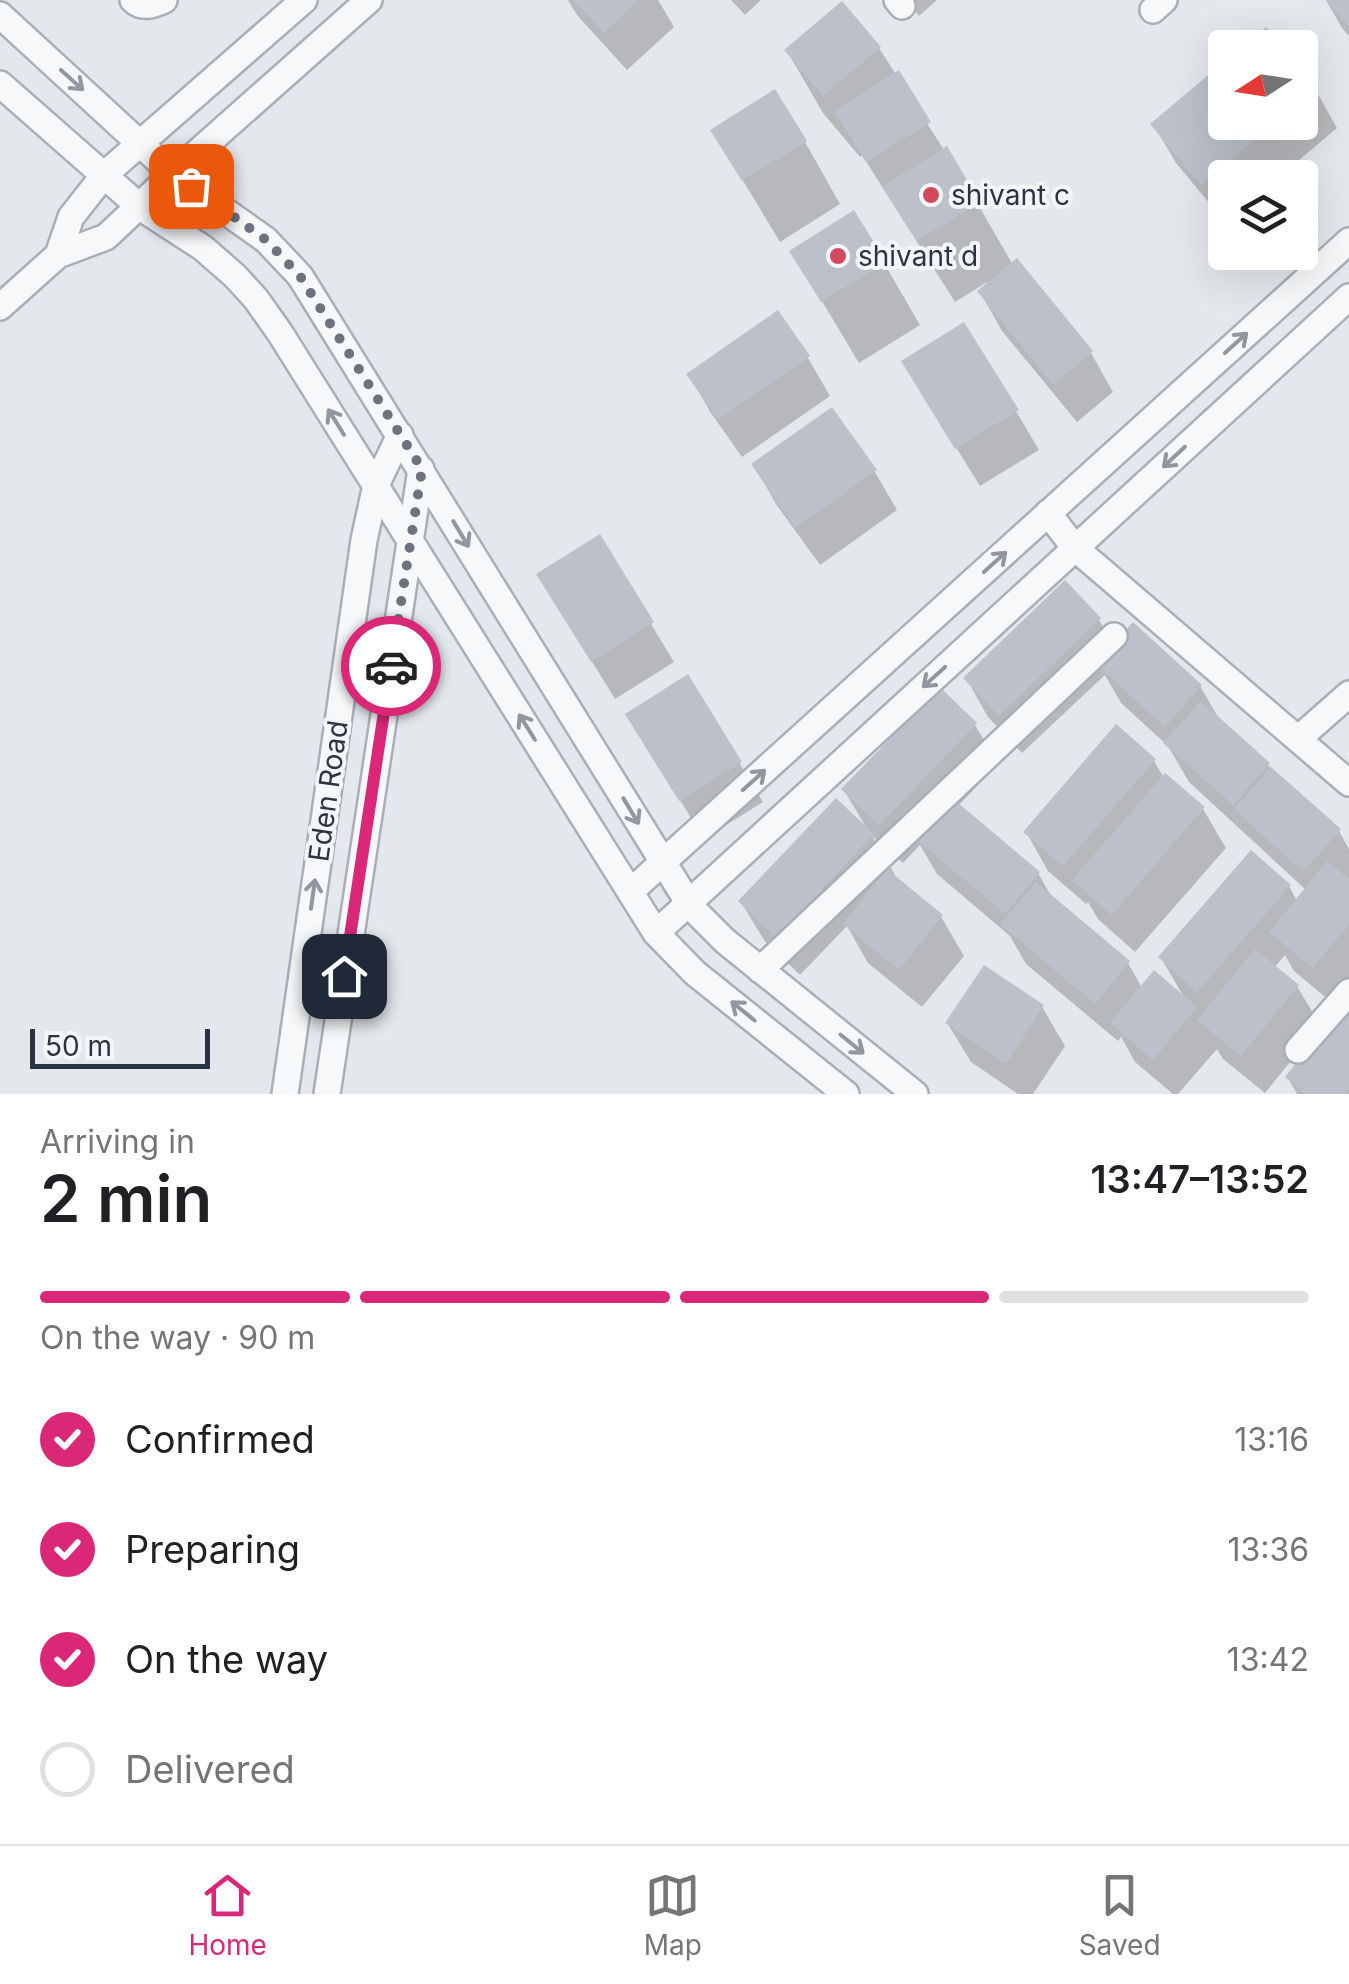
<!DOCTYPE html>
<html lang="en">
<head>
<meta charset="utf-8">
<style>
  body { margin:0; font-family:Inter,sans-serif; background:#f6f6f6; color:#202124; height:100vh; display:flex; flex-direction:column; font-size:38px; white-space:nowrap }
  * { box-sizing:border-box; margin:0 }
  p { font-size:32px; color:#757577 }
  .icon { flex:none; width:55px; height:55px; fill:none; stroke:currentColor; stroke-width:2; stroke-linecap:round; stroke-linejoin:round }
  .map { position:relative; height:1094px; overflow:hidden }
  .side { display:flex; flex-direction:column; background:#fff; flex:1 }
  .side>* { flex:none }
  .needle { width:65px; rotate:258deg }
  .fabs { position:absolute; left:1208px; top:30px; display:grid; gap:20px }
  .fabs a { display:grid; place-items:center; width:110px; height:110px; border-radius:10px; background:#fff; box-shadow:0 10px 40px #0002; font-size:50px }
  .scale { position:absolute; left:30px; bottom:25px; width:180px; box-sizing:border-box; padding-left:10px; border:5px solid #2b3445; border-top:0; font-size:28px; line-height:35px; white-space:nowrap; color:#2b3445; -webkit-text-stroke:8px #f4f6f9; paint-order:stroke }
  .pin { position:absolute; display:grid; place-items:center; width:85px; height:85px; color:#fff; margin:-42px; border-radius:20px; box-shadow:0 5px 15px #0006 }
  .courier { position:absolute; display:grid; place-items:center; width:100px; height:100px; margin:-50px; border:8px solid #db2777; border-radius:50%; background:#fff; color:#222; box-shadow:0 2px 12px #0007 }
  .summary em { font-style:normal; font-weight:600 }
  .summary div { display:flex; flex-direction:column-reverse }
  .summary { display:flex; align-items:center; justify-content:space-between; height:170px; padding:0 40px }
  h1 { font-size:65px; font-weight:600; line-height:75px }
  .bar { display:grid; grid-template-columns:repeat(4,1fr); gap:15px 10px; align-content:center; height:120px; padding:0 40px }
  .bar i { height:12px; border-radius:8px; background:#e0e0e0 }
  .bar .current { background:#db2777 }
  .bar p { grid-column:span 4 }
  ol { padding:0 40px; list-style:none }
  li { display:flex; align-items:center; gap:30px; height:110px }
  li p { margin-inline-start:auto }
  li .icon { padding:10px; border-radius:50%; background:#db2777; color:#fff; stroke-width:4 }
  li:last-child { color:#757577 }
  li i { width:55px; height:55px; border:5px solid #e0e0e0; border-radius:50% }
  .tab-bar { display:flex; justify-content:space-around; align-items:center; height:140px; border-top:2px solid #e0e0e0; background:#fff; font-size:28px; color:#757577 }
  .tab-bar a { display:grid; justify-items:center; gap:5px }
  .tab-bar .current { color:#db2777 }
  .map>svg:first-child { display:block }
  .shadow { fill:#0003 }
  .building { fill:#bbc0ca }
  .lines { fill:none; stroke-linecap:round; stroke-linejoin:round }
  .minor-casing { stroke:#a9aeb7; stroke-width:30 }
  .minor { stroke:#f7f8fa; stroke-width:25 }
  .oneway { stroke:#9196a0 }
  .done { stroke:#6c737f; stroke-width:10; stroke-dasharray:0 18 }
  .route { stroke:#db2777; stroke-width:12 }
  .poi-dot { fill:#d1495b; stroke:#f4f6f9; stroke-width:4 }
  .labels { text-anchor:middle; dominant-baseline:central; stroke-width:8; stroke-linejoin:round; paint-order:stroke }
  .poi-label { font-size:28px; fill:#2b3445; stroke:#f4f6f9; text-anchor:start }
  .street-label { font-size:28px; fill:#2b3445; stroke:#f4f6f9 }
</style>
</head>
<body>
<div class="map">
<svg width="1349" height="1094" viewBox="0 0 1349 1094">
  <rect width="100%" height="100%" fill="#e4e7ec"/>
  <path class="shadow" d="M568 0H658L674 27 627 70 577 15Z
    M731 0H761L745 15Z
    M905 0H937L919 16Z
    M1326 0H1349V36L1342 28Z
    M879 48 944 150 946 149 1013 265 1016 262 1091 353 1113 392 1077 422 1002 331 980 292 989 285 987 282 955 302 862 155 860 157 823 113 787 51Z
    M1225 64V122H1300V71L1315 89 1337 128 1278 178H1225V222L1176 163 1153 124Z
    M713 131 805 142 840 204 780 242Z
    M792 251 884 263 920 325 859 363Z
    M808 358 830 396 742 457 711 413 689 375Z
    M927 401 1016 411 1039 450 980 486Z
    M754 465 875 472 897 510 820 565 776 504Z
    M599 538 674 662 615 699 562 613Z
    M1099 620 1115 647 1200 686 1221 722 1339 831 1349 849V990L1336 1006 1294 971 1285 955 1274 968 1297 986 1320 1025 1265 1093 1223 1059 1217 1049 1178 1094H1173L1135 1062 1121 1037 1118 1041 1026 964 1010 936 937 874 920 845 903 863 872 836 895 875 893 877 941 917 964 956 922 1007 868 963 847 926 800 975 764 940 741 902 867 829 844 790 940 690 975 725 998 764 958 806 1038 873 1054 901 1128 963 1142 988 1185 999 1161 958 1289 886 1297 901 1306 890 1189 782 1168 746 1121 703 1105 675 1022 753 988 717 966 678Z
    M688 678 763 802 704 839 651 753Z
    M1154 761 1164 778 1203 809 1226 848 1135 952 1098 919 1088 902 1086 904 1048 871 1026 832Z
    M1042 1007 1065 1046 1033 1094H1018L971 1062 948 1024Z
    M1349 1015V1094H1297L1288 1078Z"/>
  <path class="building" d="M573 0H639L604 33Z
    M1326 0H1349V27Z
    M842 1 881 47 823 96 784 50Z
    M1266 27 1283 48H1241Z
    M1225 61V122H1276L1201 185 1150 124Z
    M1300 68 1317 88 1300 102Z
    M899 70 931 122 866 162 834 111Z
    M775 89 807 141 742 181 710 130Z
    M947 146 980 202 917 241 882 187Z
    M854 210 886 262 821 302 789 251Z
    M1017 258 1093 351 1053 385 977 291Z
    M778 310 810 356 718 420 686 374Z
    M964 322 1019 410 955 449 901 361Z
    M832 407 877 470 795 528 751 464Z
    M600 534 654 622 591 662 536 574Z
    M1065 580 1101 618 999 716 963 678Z
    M1133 622 1202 685 1165 727 1096 664Z
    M688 674 742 762 679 801 625 714Z
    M940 687 977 723 879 826 841 789Z
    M1201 701 1270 763 1233 805 1163 743Z
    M1116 724 1156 759 1063 866 1023 832Z
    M1271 767 1341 829 1303 872 1234 809Z
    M1165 773 1205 807 1112 915 1072 880Z
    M951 797 1040 872 1005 914 911 835Z
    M836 798 874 834 776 938 738 901Z
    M1251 850 1291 885 1197 992 1158 957Z
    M1327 861 1349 879V924L1313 968 1269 932Z
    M887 869 943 915 899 970 843 924Z
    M1036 882 1130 961 1095 1004 1000 924Z
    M1255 949 1299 985 1241 1056 1197 1020Z
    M984 965 1044 1005 1006 1064 945 1023Z
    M1154 970 1197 1007 1153 1060 1110 1023Z
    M1343 1006 1349 1012V1089L1345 1094H1305L1285 1077Z"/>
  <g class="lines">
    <g class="minor-casing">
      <path id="minor" d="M133 0C142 9 153 5 164 0
        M897 0 902 6
        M1153 10 1164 0
        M0 15 173 174 266 240 300 276 691 907 725 941 915 1094
        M0 84 140 207 203 248 235 276 256 299 280 333 656 933 695 973 846 1094
        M58 255 71 217 104 175 304 0
        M0 307 58 255 106 237 173 174 369 0
        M1048 513 1075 548 1349 783
        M1298 739 1349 694
        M630 892 1349 241
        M656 933 1349 297
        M760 970 1114 636
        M1298 1050 1349 992
        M285 1094 364 540 376 485 400 435
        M327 1094 421 469"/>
    </g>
    <use href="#minor" class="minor"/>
  </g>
  <defs><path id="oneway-shaft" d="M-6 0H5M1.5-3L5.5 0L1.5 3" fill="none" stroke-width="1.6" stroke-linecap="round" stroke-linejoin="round" transform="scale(2.5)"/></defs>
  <g class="oneway">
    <use href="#oneway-shaft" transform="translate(72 80) rotate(42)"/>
    <use href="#oneway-shaft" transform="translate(1236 343) rotate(-42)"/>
    <use href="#oneway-shaft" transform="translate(336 422) rotate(-122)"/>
    <use href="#oneway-shaft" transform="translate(1174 457) rotate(137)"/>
    <use href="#oneway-shaft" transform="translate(461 534) rotate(59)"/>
    <use href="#oneway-shaft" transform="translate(995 562) rotate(-42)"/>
    <use href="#oneway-shaft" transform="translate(934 677) rotate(138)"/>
    <use href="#oneway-shaft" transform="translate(527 727) rotate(-122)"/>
    <use href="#oneway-shaft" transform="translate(754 780) rotate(-42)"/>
    <use href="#oneway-shaft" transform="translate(631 811) rotate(59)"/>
    <use href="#oneway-shaft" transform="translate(313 894) rotate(-82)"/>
    <use href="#oneway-shaft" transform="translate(743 1011) rotate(-141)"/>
    <use href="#oneway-shaft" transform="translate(852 1044) rotate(39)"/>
  </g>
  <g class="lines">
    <path class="done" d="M191 186 266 240 300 276 422 469 391 666"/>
    <path class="route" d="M344 976 391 666"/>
  </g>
  <g class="poi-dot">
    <circle cx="931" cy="195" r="10"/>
    <circle cx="838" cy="256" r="10"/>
  </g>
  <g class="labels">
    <g class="poi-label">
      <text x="951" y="195">shivant c</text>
      <text x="858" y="256">shivant d</text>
    </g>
    <g class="street-label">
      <text transform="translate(328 791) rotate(-82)">Eden Road</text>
    </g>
  </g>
</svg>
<div class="fabs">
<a><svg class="needle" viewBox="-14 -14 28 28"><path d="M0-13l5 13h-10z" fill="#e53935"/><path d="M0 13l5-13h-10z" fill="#757577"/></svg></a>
<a><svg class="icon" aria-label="layers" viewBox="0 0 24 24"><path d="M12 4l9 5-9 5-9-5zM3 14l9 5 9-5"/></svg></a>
</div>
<div class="scale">50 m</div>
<div class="pin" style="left:191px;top:186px;background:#ea580c"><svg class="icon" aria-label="bag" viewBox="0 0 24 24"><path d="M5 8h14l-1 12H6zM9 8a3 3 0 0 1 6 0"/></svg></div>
<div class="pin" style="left:344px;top:976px;background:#1f2937"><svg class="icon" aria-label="home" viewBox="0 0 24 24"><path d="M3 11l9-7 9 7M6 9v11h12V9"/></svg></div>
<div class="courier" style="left:391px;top:666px"><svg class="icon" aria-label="car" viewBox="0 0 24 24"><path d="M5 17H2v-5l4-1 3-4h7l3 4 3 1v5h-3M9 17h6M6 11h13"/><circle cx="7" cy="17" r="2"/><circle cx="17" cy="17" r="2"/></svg></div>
</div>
<section class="side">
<div class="summary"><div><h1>2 min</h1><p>Arriving in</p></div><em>13:47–13:52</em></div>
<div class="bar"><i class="current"></i><i class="current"></i><i class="current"></i><i></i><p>On the way · 90 m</p></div>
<ol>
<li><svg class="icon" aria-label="check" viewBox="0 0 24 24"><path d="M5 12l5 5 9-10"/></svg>Confirmed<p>13:16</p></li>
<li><svg class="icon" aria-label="check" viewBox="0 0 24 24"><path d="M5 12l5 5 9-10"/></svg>Preparing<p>13:36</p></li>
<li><svg class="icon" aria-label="check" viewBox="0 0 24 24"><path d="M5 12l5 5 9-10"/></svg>On the way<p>13:42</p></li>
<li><i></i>Delivered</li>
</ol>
</section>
<nav class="tab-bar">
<a class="current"><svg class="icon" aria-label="home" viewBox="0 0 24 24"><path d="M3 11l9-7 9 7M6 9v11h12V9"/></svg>Home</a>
<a><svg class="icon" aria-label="map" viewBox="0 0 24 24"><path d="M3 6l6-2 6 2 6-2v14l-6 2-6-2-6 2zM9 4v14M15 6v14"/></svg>Map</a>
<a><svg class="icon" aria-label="saved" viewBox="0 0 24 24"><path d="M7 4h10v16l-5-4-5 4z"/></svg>Saved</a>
</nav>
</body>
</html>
